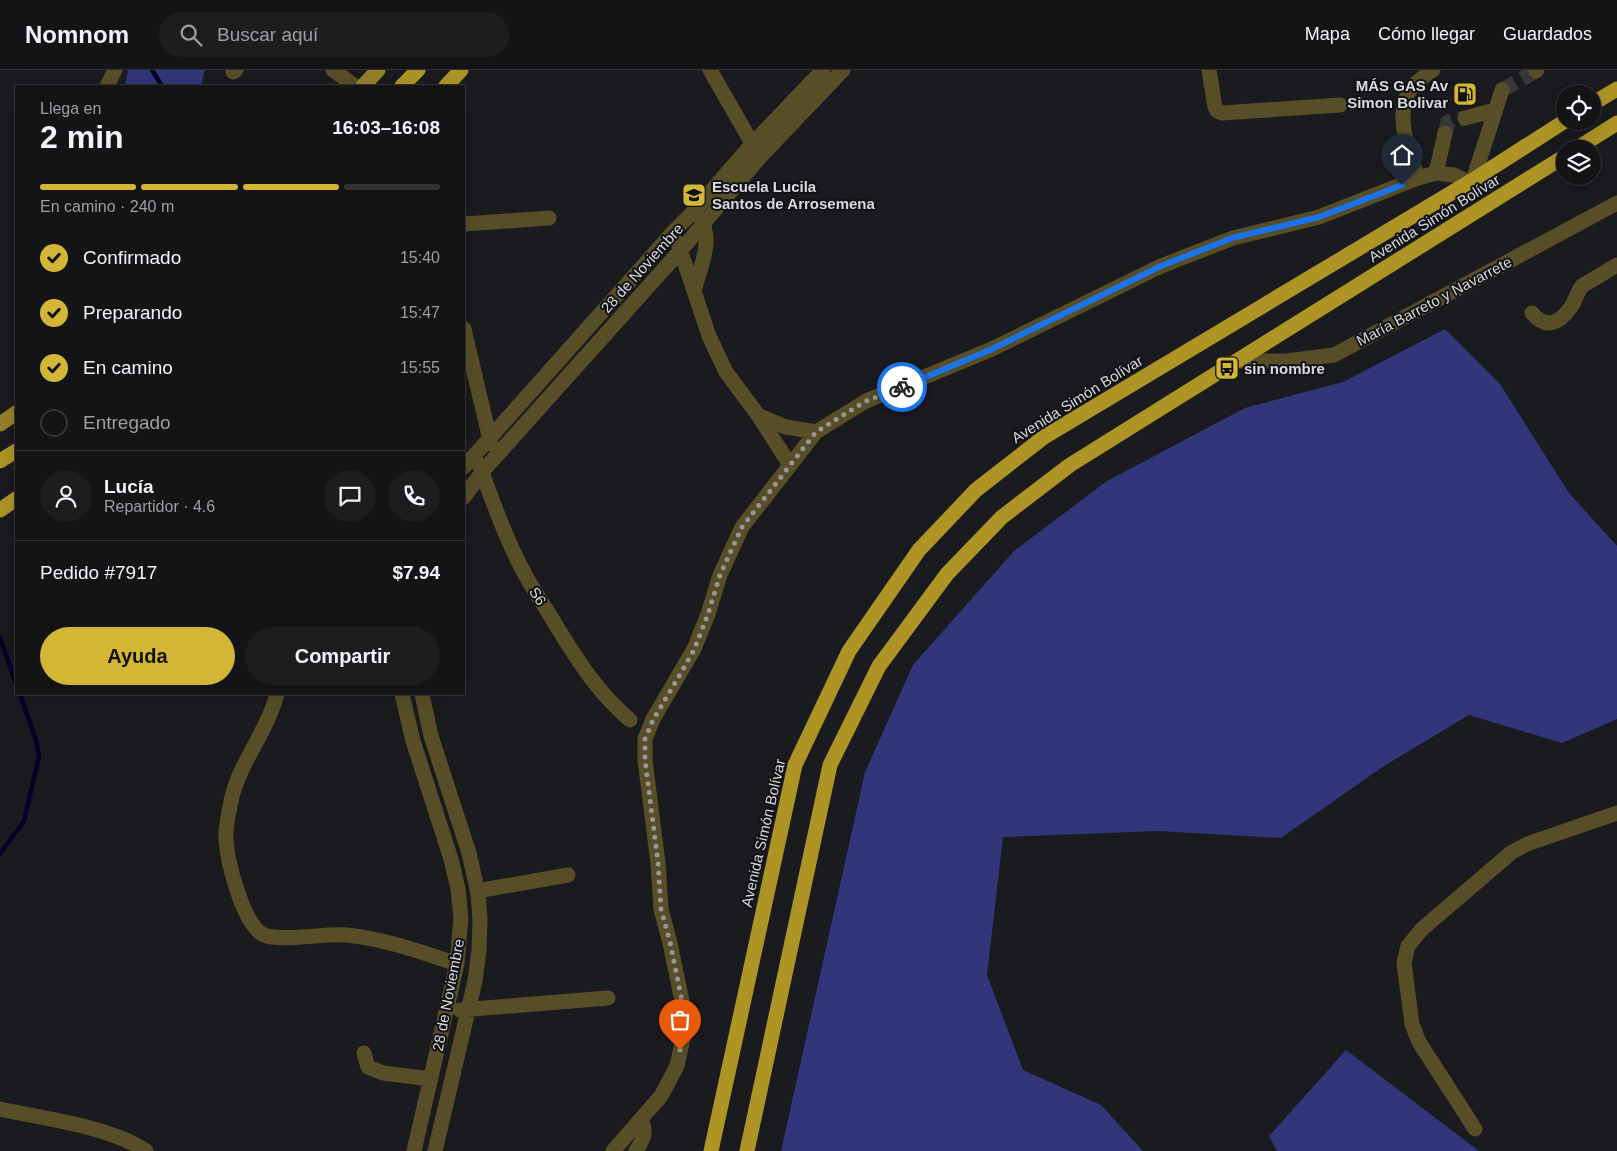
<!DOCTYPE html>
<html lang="es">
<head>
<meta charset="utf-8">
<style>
  body { margin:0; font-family:Arial,sans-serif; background:#1d1d1f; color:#f1f3f6; height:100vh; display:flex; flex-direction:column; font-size:19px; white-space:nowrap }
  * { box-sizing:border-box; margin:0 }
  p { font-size:16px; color:#9d9ea1 }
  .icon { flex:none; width:28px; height:28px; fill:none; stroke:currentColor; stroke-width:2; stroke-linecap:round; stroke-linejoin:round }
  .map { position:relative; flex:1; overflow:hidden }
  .sheet { position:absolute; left:15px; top:15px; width:450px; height:610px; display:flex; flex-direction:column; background:#141416; border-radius:0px; box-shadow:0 5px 20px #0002,0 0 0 1px #333335 }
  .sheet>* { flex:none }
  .tools { position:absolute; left:1556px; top:15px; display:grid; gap:10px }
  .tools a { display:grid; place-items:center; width:45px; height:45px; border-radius:50%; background:#141416; box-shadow:0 5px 20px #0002,0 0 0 1px #333335; font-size:25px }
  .pin { position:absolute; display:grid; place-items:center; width:42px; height:42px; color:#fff; margin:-51px -21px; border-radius:50% 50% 50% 0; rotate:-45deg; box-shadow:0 0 5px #0007 }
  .pin .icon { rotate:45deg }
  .courier { position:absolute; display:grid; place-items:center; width:50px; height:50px; margin:-25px; border:4px solid #1a73e8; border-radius:50%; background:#fff; color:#222; box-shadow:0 1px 6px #0007 }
  .summary em { font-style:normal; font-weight:700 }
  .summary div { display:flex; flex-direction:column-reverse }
  .summary { display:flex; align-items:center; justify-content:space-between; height:85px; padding:0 25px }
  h1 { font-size:32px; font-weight:700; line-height:38px }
  .bar { display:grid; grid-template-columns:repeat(4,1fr); gap:8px 5px; align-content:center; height:60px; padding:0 25px }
  .bar i { height:6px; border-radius:4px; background:#333335 }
  .bar .active { background:#d3b635 }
  .bar p { grid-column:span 4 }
  .line { display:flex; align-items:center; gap:12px; padding:0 25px; border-top:1px solid #333335 }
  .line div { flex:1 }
  .round { display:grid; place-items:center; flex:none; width:52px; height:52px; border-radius:26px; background:#1d1d1f }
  ol { padding:0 25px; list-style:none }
  li { display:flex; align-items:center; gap:15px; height:55px }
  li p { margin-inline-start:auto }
  li .icon { padding:5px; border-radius:50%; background:#d3b635; color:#111; stroke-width:4 }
  li:last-child { color:#9d9ea1 }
  li i { width:28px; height:28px; border:2px solid #333335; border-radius:50% }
  .primary-button { display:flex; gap:10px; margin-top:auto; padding:10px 25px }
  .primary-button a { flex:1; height:58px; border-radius:30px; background:#d3b635; color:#111; font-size:20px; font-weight:700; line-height:58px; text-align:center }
  .primary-button a+a { background:#1d1d1f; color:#f1f3f6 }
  header { display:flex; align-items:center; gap:30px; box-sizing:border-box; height:70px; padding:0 25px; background:#141416; border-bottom:1px solid #333335 }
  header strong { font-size:24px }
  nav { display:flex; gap:28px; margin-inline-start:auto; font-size:18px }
  .search { width:350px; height:45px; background:#1d1d1f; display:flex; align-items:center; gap:12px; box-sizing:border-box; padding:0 18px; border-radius:28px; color:#9d9ea1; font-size:19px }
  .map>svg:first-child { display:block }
  .green { fill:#323579 }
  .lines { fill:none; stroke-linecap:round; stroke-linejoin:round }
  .stream { stroke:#050126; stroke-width:4.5 }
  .minor-tunnel { stroke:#37383a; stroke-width:15; stroke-dasharray:15 8; stroke-linecap:butt }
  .minor { stroke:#574e28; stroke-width:15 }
  .major { stroke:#948029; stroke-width:15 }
  .highway { stroke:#ad9425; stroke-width:15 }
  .done { stroke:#96969a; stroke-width:5; stroke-dasharray:0 9 }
  .route { stroke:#1a73e8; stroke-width:6 }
  .labels { text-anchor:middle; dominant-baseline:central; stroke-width:4; stroke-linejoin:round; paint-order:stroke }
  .poi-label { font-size:15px; font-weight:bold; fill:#d9d9dc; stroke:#111215; text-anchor:start }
  .street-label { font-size:15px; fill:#d9d9dc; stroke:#111215 }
</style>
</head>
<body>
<header>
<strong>Nomnom</strong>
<div class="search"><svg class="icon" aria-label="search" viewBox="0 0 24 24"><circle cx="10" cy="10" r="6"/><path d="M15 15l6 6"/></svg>Buscar aquí</div>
<nav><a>Mapa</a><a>Cómo llegar</a><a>Guardados</a></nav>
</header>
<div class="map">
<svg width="1617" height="1081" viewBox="0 0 1617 1081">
  <rect width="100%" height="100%" fill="#1a1b1e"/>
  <path class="green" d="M128 0H205L201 16H125Z
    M1445 259 1500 314 1569 423 1617 476V649L1562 673 1469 645 1384 696 1281 768 1158 761 1003 767 987 905 1023 1000 1101 1035 1143 1081H781L865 702 913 595 1014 481 1107 411 1245 338 1343 312Z
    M1346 980 1479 1081H1277L1269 1066Z"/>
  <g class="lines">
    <path class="stream" d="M152 0 162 16
      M0 567 16 614
      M0 784 24 751 39 686 36 670 20 624"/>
    <path class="minor-tunnel" d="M1502 20 1536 1
      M1445 63 1448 52 1465 48"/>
    <path class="minor" d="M333 0 355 16
      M710 0 757 82
      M1209 0 1215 37 1217 41 1222 43 1340 35
      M1536 1 1537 0
      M233 2 236 0
      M107 16 115 0
      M1465 48 1495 40
      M1436 103 1445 63
      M1418 108C1410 84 1397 54 1406 28 1410 16 1423 7 1433 0
      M1473 110 1502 20
      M464 154 549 148
      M678 173 709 266 726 302 758 345 790 395
      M694 221C700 198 714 170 700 148
      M1532 243C1546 260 1560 253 1571 237 1576 230 1577 222 1582 216L1617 195
      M464 259 491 374
      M1240 291H1286L1334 285 1617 133
      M759 346 786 357 816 362
      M479 394C493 432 507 473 527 508 536 524 547 540 557 557 578 591 599 624 630 650
      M464 397 675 160 694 141 753 73 823 0
      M464 427 482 402 681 180 760 87 843 0
      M277 624C267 662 239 693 231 731 229 743 225 757 226 769 227 791 243 855 264 865 281 872 326 863 347 865 385 869 421 882 457 894
      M402 624 413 671 451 789 458 819 461 848 457 894 414 1081
      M422 624 431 666 469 783 478 823 480 850 479 880 475 911 435 1081
      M477 821 568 805
      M460 940 608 928
      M364 983 368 997 383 1003 431 1009
      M0 1039C42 1048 111 1057 146 1081
      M1475 1059 1419 972 1412 954 1404 893 1408 876 1422 859 1512 782 1527 774 1617 743
      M613 1081 661 1026 677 996 684 964 682 931 670 873 661 839 658 793 645 690V669L653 649 694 579 708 544 720 505 742 457 816 362 866 331 992 279 1161 196 1233 168 1319 147 1418 108 1436 103 1454 105 1468 112
      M636 1081C644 1068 647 1064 641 1049"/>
    <path class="major" d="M363 16 378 0
      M0 354 16 343"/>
    <path class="highway" d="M402 16 418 0
      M446 16 461 0
      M1592 34 1617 19
      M1576 79 1617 53
      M0 391 16 381
      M0 440 16 429
      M711 1081 795 695 849 581 919 480 976 420 1044 367 1473 110 1565 51
      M747 1081 830 695 879 596 947 504 1002 447 1070 395 1565 86"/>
  </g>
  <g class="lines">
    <path class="done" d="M680 980 684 964 682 931 670 872 661 839 658 792 645 690V669L653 650 682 601 694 580 708 544 720 505 742 457 816 362 866 331 902 317"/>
    <path class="route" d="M902 317 992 279 1161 196 1232 168 1319 147 1402 115"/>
  </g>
  <defs>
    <g id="fuel-square" transform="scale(1.25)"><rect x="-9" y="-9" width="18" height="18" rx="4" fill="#d3b635" stroke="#111215"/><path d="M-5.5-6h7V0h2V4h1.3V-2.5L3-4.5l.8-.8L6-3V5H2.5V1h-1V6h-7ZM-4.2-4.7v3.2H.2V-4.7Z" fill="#111"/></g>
    <g id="school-square" transform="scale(1.25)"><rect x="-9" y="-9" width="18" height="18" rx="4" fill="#d3b635" stroke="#111215"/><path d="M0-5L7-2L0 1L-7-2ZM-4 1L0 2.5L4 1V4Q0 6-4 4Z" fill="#111"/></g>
    <g id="bus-square" transform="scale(1.25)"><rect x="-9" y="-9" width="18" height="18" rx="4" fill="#d3b635" stroke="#111215"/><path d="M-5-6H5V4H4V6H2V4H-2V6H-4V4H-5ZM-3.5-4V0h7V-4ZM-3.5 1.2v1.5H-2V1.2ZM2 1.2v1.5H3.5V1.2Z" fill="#111"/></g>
  </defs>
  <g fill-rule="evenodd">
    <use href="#fuel-square" x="1465" y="24"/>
    <use href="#school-square" x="694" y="125"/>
    <use href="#bus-square" x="1227" y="298"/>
  </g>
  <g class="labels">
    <g class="poi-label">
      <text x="1448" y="15" text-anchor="end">MÁS GAS Av<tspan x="1448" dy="17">Simon Bolivar</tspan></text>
      <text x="712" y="116">Escuela Lucila<tspan x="712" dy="17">Santos de Arrosemena</tspan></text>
      <text x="1244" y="298">sin nombre</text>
    </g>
    <g class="street-label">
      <text transform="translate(1434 148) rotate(-32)">Avenida Simón Bolívar</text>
      <text transform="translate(642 198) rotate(-48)">28 de Noviembre</text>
      <text transform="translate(1434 231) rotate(-28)">María Barreto y Navarrete</text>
      <text transform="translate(1077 329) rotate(-32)">Avenida Simón Bolívar</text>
      <text transform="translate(538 526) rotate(58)">S6</text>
      <text transform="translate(763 763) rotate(-77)">Avenida Simón Bolívar</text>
      <text transform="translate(448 925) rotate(-79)">28 de Noviembre</text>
    </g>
  </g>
</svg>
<div class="tools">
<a><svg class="icon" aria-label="locate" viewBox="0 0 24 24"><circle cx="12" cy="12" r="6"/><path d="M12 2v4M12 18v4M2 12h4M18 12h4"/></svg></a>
<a><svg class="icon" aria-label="layers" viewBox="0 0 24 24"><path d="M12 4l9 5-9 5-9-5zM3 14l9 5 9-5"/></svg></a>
</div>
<div class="pin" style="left:680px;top:980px;background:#ea580c"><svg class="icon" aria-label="bag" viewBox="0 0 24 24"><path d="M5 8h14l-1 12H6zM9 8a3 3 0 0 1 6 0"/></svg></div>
<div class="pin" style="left:1402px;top:115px;background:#1f2937"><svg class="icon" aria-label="home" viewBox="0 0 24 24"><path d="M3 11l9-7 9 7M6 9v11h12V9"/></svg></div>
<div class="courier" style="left:902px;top:317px"><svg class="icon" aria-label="bike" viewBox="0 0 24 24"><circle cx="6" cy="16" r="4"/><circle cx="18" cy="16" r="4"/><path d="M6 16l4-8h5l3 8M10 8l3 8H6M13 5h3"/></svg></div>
<section class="sheet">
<div class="summary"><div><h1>2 min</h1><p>Llega en</p></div><em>16:03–16:08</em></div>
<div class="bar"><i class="active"></i><i class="active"></i><i class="active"></i><i></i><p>En camino · 240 m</p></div>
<ol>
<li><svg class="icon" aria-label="check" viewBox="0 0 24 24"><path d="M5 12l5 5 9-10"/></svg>Confirmado<p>15:40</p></li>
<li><svg class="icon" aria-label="check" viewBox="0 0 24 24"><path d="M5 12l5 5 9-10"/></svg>Preparando<p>15:47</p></li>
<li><svg class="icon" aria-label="check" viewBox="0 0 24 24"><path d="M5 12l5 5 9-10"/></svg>En camino<p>15:55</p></li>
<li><i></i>Entregado</li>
</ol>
<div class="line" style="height:90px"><a class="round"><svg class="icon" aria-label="person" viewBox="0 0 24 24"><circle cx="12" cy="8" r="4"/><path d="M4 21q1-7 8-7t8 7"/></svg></a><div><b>Lucía</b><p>Repartidor · 4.6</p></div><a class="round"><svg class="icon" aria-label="chat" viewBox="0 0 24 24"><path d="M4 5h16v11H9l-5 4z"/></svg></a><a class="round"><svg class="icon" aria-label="phone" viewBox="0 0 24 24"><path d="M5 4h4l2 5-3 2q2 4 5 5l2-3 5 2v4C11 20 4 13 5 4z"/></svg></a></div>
<div class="line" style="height:65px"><div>Pedido #7917</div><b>$7.94</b></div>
<div class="primary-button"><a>Ayuda</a><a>Compartir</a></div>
</section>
</div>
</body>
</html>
